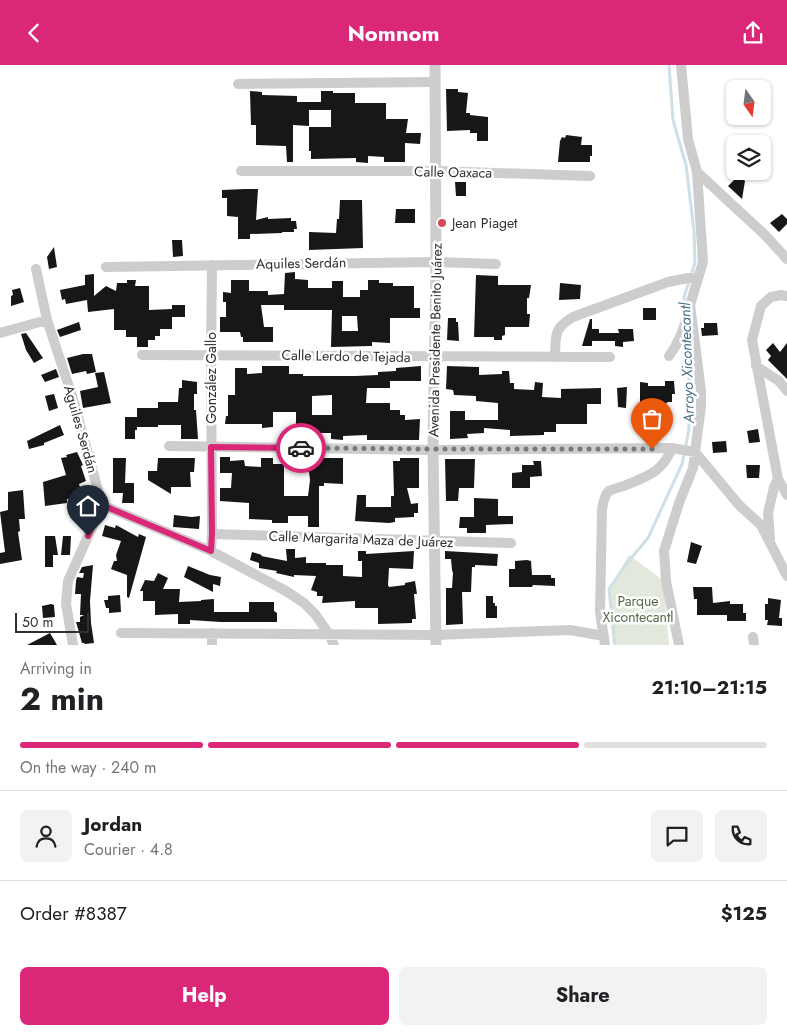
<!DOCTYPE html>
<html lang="en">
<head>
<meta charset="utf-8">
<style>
  body { margin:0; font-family:Jost,sans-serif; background:#f2f2f2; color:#202124; height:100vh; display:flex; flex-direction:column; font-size:19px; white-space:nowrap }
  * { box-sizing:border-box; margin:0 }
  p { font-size:16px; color:#757577 }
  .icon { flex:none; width:28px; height:28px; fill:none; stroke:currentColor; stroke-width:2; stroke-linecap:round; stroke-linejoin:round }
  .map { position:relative; height:580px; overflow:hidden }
  .drawer { display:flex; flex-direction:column; background:#fff; flex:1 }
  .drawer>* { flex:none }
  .needle { width:32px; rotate:166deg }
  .fabs { position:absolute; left:726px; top:15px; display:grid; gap:10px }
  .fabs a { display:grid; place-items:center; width:45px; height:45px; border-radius:8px; background:#fff; box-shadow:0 1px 4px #0004; font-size:25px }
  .scale { position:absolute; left:15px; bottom:12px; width:74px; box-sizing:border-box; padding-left:5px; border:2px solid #303030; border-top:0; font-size:14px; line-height:18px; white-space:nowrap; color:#303030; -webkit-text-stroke:4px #fff; paint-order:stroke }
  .pin { position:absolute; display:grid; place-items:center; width:42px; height:42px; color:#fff; margin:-51px -21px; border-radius:50% 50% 50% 0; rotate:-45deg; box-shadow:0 0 5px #0007 }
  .pin .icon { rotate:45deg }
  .courier { position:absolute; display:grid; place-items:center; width:50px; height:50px; margin:-25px; border:4px solid #db2777; border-radius:50%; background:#fff; color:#222; box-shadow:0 1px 6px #0007 }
  .head em { font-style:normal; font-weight:700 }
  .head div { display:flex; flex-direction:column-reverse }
  .head { display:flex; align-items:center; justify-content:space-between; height:85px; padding:0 20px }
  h1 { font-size:32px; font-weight:700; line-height:38px }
  .bar { display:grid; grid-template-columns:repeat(4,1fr); gap:8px 5px; align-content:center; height:60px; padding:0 20px }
  .bar i { height:6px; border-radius:4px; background:#e0e0e0 }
  .bar .current { background:#db2777 }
  .bar p { grid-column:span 4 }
  .line { display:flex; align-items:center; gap:12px; padding:0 20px; border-top:1px solid #e0e0e0 }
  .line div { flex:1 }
  .round { display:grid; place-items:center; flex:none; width:52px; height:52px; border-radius:8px; background:#f2f2f2 }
  .button { display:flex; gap:10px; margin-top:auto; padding:10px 20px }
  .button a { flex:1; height:58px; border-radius:8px; background:#db2777; color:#fff; font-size:20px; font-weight:700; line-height:58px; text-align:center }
  .button a+a { background:#f2f2f2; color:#202124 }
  header { display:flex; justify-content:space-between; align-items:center; height:65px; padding:0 20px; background:#db2777; color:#fff; font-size:22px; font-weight:700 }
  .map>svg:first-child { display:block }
  .green { fill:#e3e8dd }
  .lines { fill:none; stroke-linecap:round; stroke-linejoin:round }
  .stream { stroke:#cfdfe8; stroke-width:3 }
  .building { fill:#171717; fill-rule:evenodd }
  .minor { stroke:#cdcdcd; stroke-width:10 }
  .tertiary { stroke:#cdcdcd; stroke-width:11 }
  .done { stroke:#787878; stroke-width:5; stroke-dasharray:0 9 }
  .route { stroke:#db2777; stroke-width:6 }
  .poi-dot { fill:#d04a57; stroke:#fff; stroke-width:2 }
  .labels { text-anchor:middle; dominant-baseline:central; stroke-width:5; stroke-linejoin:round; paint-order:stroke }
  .street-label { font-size:14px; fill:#303030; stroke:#fff }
  .poi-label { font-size:14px; fill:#303030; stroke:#fff; text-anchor:start }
  .park-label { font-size:14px; fill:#556743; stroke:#fff }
  .water-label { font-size:15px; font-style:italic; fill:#487189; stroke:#fff }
</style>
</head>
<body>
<header><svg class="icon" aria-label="back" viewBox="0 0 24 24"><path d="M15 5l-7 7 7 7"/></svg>Nomnom<svg class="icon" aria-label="share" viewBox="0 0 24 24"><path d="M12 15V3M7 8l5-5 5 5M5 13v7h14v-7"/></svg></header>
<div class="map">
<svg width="787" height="580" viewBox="0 0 787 580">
  <rect width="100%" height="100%" fill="#fff"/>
  <path class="green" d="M629 490 660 513 664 526 669 580H613L608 525Z"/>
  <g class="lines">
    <path class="stream" d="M669 0 673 55 686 100 694 166 695 198 684 232 685 246
      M615 580 609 524 627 498 648 473 682 399 689 364V281L687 265"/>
  </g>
  <path class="building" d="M446 24H458V27L468 28 466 48H470V50L488 52V76H477V68H470V65L447 66Z
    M250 26 262 27V30L297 31V37H321V26H333V28H355V38H386V54H408L406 68H421L420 79 405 78V97H384V92L368 91V98L356 97V93L311 94V86H309V62H331V45H309V61L293 60V97H287L286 81 256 80V60H251Z
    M566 70 582 72 581 80H592V91H590V97H558L560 76 562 72 565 73Z
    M739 110 745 116 742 134 728 121Z
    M455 117H466V131H456Z
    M245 124H258L256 155 268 152V154L291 153V156H296L297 164H294V167H282V168L250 169V174H238V152L227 151V133H222V125Z
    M340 135H362L363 183 309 185V167L336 168 337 154H339Z
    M396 144H415V158H395Z
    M782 149 787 154V159L779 167 770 158Z
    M172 175H182L183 191 173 192Z
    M54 182 57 202 49 204 47 192Z
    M295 207V214L308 215V223H332V216H343V232H360V225H368V215H379V218H393V221H414V243H420V253H390V278L372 277V281L331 282 332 245H284V240H261L264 262H273V277H243V272H241L240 267H220V252H226V237H223V227L231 228V215H249V226H268V230L284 229 285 208ZM342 251H357L358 266H342Z
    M94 209V231L106 221 116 226 117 218H127V215H136L135 221H149V245L172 244V240H185V252H172V264H160V271H155V275H148V282H137V272H126V265H114V244L88 247 87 235 66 239 65 234 62 235 60 225 85 220V210Z
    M476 210 498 211V220H531L529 233H527V249H530L529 262H505V270L502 271V275H494V272H474Z
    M560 218 581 220 580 234 559 235Z
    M20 223 24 237 11 241V231L13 230 12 225Z
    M643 243H656V255H643Z
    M448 253H456V257H458L459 276 447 275Z
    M590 254H592V264H599V268H619L618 264H633L634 276 623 277V282L615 281V276H592V281H582Z
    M79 257 81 265 60 272 57 265Z
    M704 258H717L718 270 702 271 701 263H704Z
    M26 268 43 293 34 298 26 285 21 269Z
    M773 278 780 287 787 278V314L768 295 771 291 766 285Z
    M83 289H92L96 307 87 309 86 306 72 309 67 293Z
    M262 301H289V309H303V311H355L378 310V307L396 306V303L421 301V316H390V323H367L366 338H390V345H400V350H405V355L420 354 419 375H367V370L343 371V375L331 374V368H308V365H296V347H273V362L262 363V359H225L226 351H228V330H235V303H247V309L262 308ZM332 330V350H312V331Z
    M447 301 479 302V310L502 309V306H509L510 318H514V324L534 325 535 317 543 318 542 332 561 333V324L601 323V339H587V359H556V367H544V370L510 371V365L484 363V368L467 369 468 373 450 374V346H465V355H498V338L476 336V331L454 330 453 325 446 324Z
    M56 304 59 312 45 317 41 310Z
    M104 307 111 338 83 343 80 326 98 322 95 308Z
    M182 315 197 317V329H194V345H196L198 374H181V360H158V362H137V365H135V374H125V352H137V343H158V337H178L179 323H182Z
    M665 316H674L675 329H672V337H668L663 340V360L640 362V317L648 318V321H665Z
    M627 322 626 343 618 342 617 323Z
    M54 329 58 343 49 346 45 331Z
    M60 360 64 370 44 378V380L29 384 27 376Z
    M758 364 760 377 749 378 747 366Z
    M726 376 727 387 713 388 712 377Z
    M77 387 83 400 81 401 86 416 79 419 83 432 67 434V438L45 441 43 417 66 410 61 393 67 392 66 390Z
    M220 392H230V396L244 395 245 401 261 402V393H273V399H283V401H284V431H308L310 415 309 407 305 406 306 393H343V419L324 418V421H319V462H308V451H288V458H272V455L249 454V438L220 436V423H231L232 408H220Z
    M113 393H126L125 418H134V438H122L123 428H113Z
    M158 393H195L194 407H190L191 422H171V429L148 415V406H157Z
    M400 393H419V423H407L411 439 418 438V448H414V452L395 453V457L389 458 355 456 357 430H366V442H391V431H394L393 396H400Z
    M445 394H475L474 423H459L458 436H446Z
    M533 396H541L542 411 530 412V423H512V408L522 407V400H534Z
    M746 400H760L759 413H747Z
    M23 425 25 454H19L20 466 18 467 22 495 0 499V488L5 487 0 447 8 445V427Z
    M474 433 498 434V451H513V459L486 460V468H467V463H459L460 452H474Z
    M174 450 192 452 200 451 199 464 173 462Z
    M105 460 115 463 116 460 138 472 139 469 146 472 129 533 127 532V510L111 504 114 496H117L116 490 121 476 102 471Z
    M45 471H55L58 490H53V502H45Z
    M63 471H71L70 490H61Z
    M691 477 702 481 696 499 687 497Z
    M286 484H295V493L306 492V498H326V500H343V511L362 512V496H358V486H366V489L414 486 413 504 389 503 388 520 389 522 405 520V518L415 516 417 529H414L416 554H412V558L378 559V543H355V536L322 538 323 531H317V527L311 525 316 511 294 510V512L276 508 277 506 259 503V498L250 495 252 487 262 490 261 491 287 496Z
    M445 486 498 489 497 501 475 500V502H472L471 527H462L463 559 446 560V523H452L453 508 452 505 451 494H445Z
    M527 495 531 496 532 510H551V513H555V521L533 520 532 522H509V504H515V496Z
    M93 500 90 536 91 558 94 578 85 579 84 578H82L76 557H80V552L84 550H80L81 529H75L76 516 77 512 83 513 84 508H79L82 502Z
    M188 501 210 510 221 512 220 521 213 519V527L184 512Z
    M158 508 168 513 163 524H180L179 537 201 536V535L214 534V547H249V537H274V546L277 548V557H221L190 555V559H178V549L155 550V536H143V526H140L145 515 154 516Z
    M693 522H712L713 538 730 536V539H743V548H746V556H727V550H697V534H694Z
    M120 530 121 547 109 548V543H106L104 535H108V531Z
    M486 531H493V538H495V541H497V553H486Z
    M768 533 781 535 779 553H782V561L767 560 768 555H765V539H768Z
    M51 539 54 540 55 552 43 553 42 541Z
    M50 568 57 580H27Z"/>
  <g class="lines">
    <path class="minor" d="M681 0 688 74 697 107 764 169 787 194
      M238 19 435 17
      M241 106H436L590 111
      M106 202 436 197 496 199
      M36 204 47 255 73 334 102 440 68 516 66 539 73 580
      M787 231 781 230 771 232 761 241 752 275 778 414 787 430
      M0 268 47 255
      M142 290 610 292
      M669 291C678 279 685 262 688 246
      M555 292C556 270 553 264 573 252L668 217 688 213 697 214
      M756 301 779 316 787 326
      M169 381 433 385 672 383 695 387 739 440 761 460 787 511
      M102 440 211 486 286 526 304 538 315 549 329 569 334 580
      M212 469 511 478
      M770 474 768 448 774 422 778 414
      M211 486 212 469 211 289 212 200
      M121 568 436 570 570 565 604 571
      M753 572 754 580
      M212 580V568
      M605 580 600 547 602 444C603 439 604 430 609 426 613 424 620 422 624 421 647 411 662 408 672 383
      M679 580 666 516 664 486 679 438 693 403 701 341V326L690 240 703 197 697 107"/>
    <path class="tertiary" d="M435 0 436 197 433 385 436 580"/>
  </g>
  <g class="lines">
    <path class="done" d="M301 383 433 384H652"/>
    <path class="route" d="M88 471 102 440 211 486 212 469 211 382 301 383"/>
  </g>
  <circle class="poi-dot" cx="442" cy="158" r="5"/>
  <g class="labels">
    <g class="street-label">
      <text transform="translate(453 107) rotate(1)">Calle Oaxaca</text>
      <text transform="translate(301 198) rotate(-1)">Aquiles Serdán</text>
      <text transform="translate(435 275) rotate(-89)">Avenida Presidente Benito Juárez</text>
      <text transform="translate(346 291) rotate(1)">Calle Lerdo de Tejada</text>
      <text transform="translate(211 313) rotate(-90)">González Gallo</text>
      <text transform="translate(81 364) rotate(74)">Aguiles Serdán</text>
      <text transform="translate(361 474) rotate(2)">Calle Margarita Maza de Juárez</text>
    </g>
    <g class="poi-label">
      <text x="452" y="158">Jean Piaget</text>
    </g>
    <g class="park-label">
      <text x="638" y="536">Parque<tspan x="638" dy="16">Xicontecantl</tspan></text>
    </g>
    <g class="water-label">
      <text transform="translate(687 298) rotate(-92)">Arroyo Xicontecantl</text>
    </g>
  </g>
</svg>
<div class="fabs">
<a><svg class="needle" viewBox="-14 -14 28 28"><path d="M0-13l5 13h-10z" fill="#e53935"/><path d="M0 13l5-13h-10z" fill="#757577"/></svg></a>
<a><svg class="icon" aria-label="layers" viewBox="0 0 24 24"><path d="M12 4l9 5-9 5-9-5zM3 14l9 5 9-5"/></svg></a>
</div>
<div class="scale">50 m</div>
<div class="pin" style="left:652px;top:384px;background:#ea580c"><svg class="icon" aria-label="bag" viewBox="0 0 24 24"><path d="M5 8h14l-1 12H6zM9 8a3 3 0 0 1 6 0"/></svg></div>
<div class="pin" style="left:88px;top:471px;background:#1f2937"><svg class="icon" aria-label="home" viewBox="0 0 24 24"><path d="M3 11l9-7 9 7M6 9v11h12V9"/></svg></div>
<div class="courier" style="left:301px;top:383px"><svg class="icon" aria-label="car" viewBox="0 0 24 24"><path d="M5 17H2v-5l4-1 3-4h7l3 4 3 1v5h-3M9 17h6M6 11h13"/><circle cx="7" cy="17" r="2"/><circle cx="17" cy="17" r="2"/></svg></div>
</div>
<section class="drawer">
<div class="head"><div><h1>2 min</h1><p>Arriving in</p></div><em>21:10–21:15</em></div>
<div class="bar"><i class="current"></i><i class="current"></i><i class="current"></i><i></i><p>On the way · 240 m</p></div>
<div class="line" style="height:90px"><a class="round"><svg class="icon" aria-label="person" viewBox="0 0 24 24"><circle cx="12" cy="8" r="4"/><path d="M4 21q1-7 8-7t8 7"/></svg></a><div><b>Jordan</b><p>Courier · 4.8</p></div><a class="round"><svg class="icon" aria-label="chat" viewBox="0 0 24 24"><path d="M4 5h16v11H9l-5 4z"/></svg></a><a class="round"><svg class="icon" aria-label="phone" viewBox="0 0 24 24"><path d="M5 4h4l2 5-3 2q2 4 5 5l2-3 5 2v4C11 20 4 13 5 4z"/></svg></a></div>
<div class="line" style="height:65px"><div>Order #8387</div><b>$125</b></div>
<div class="button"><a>Help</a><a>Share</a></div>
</section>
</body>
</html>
